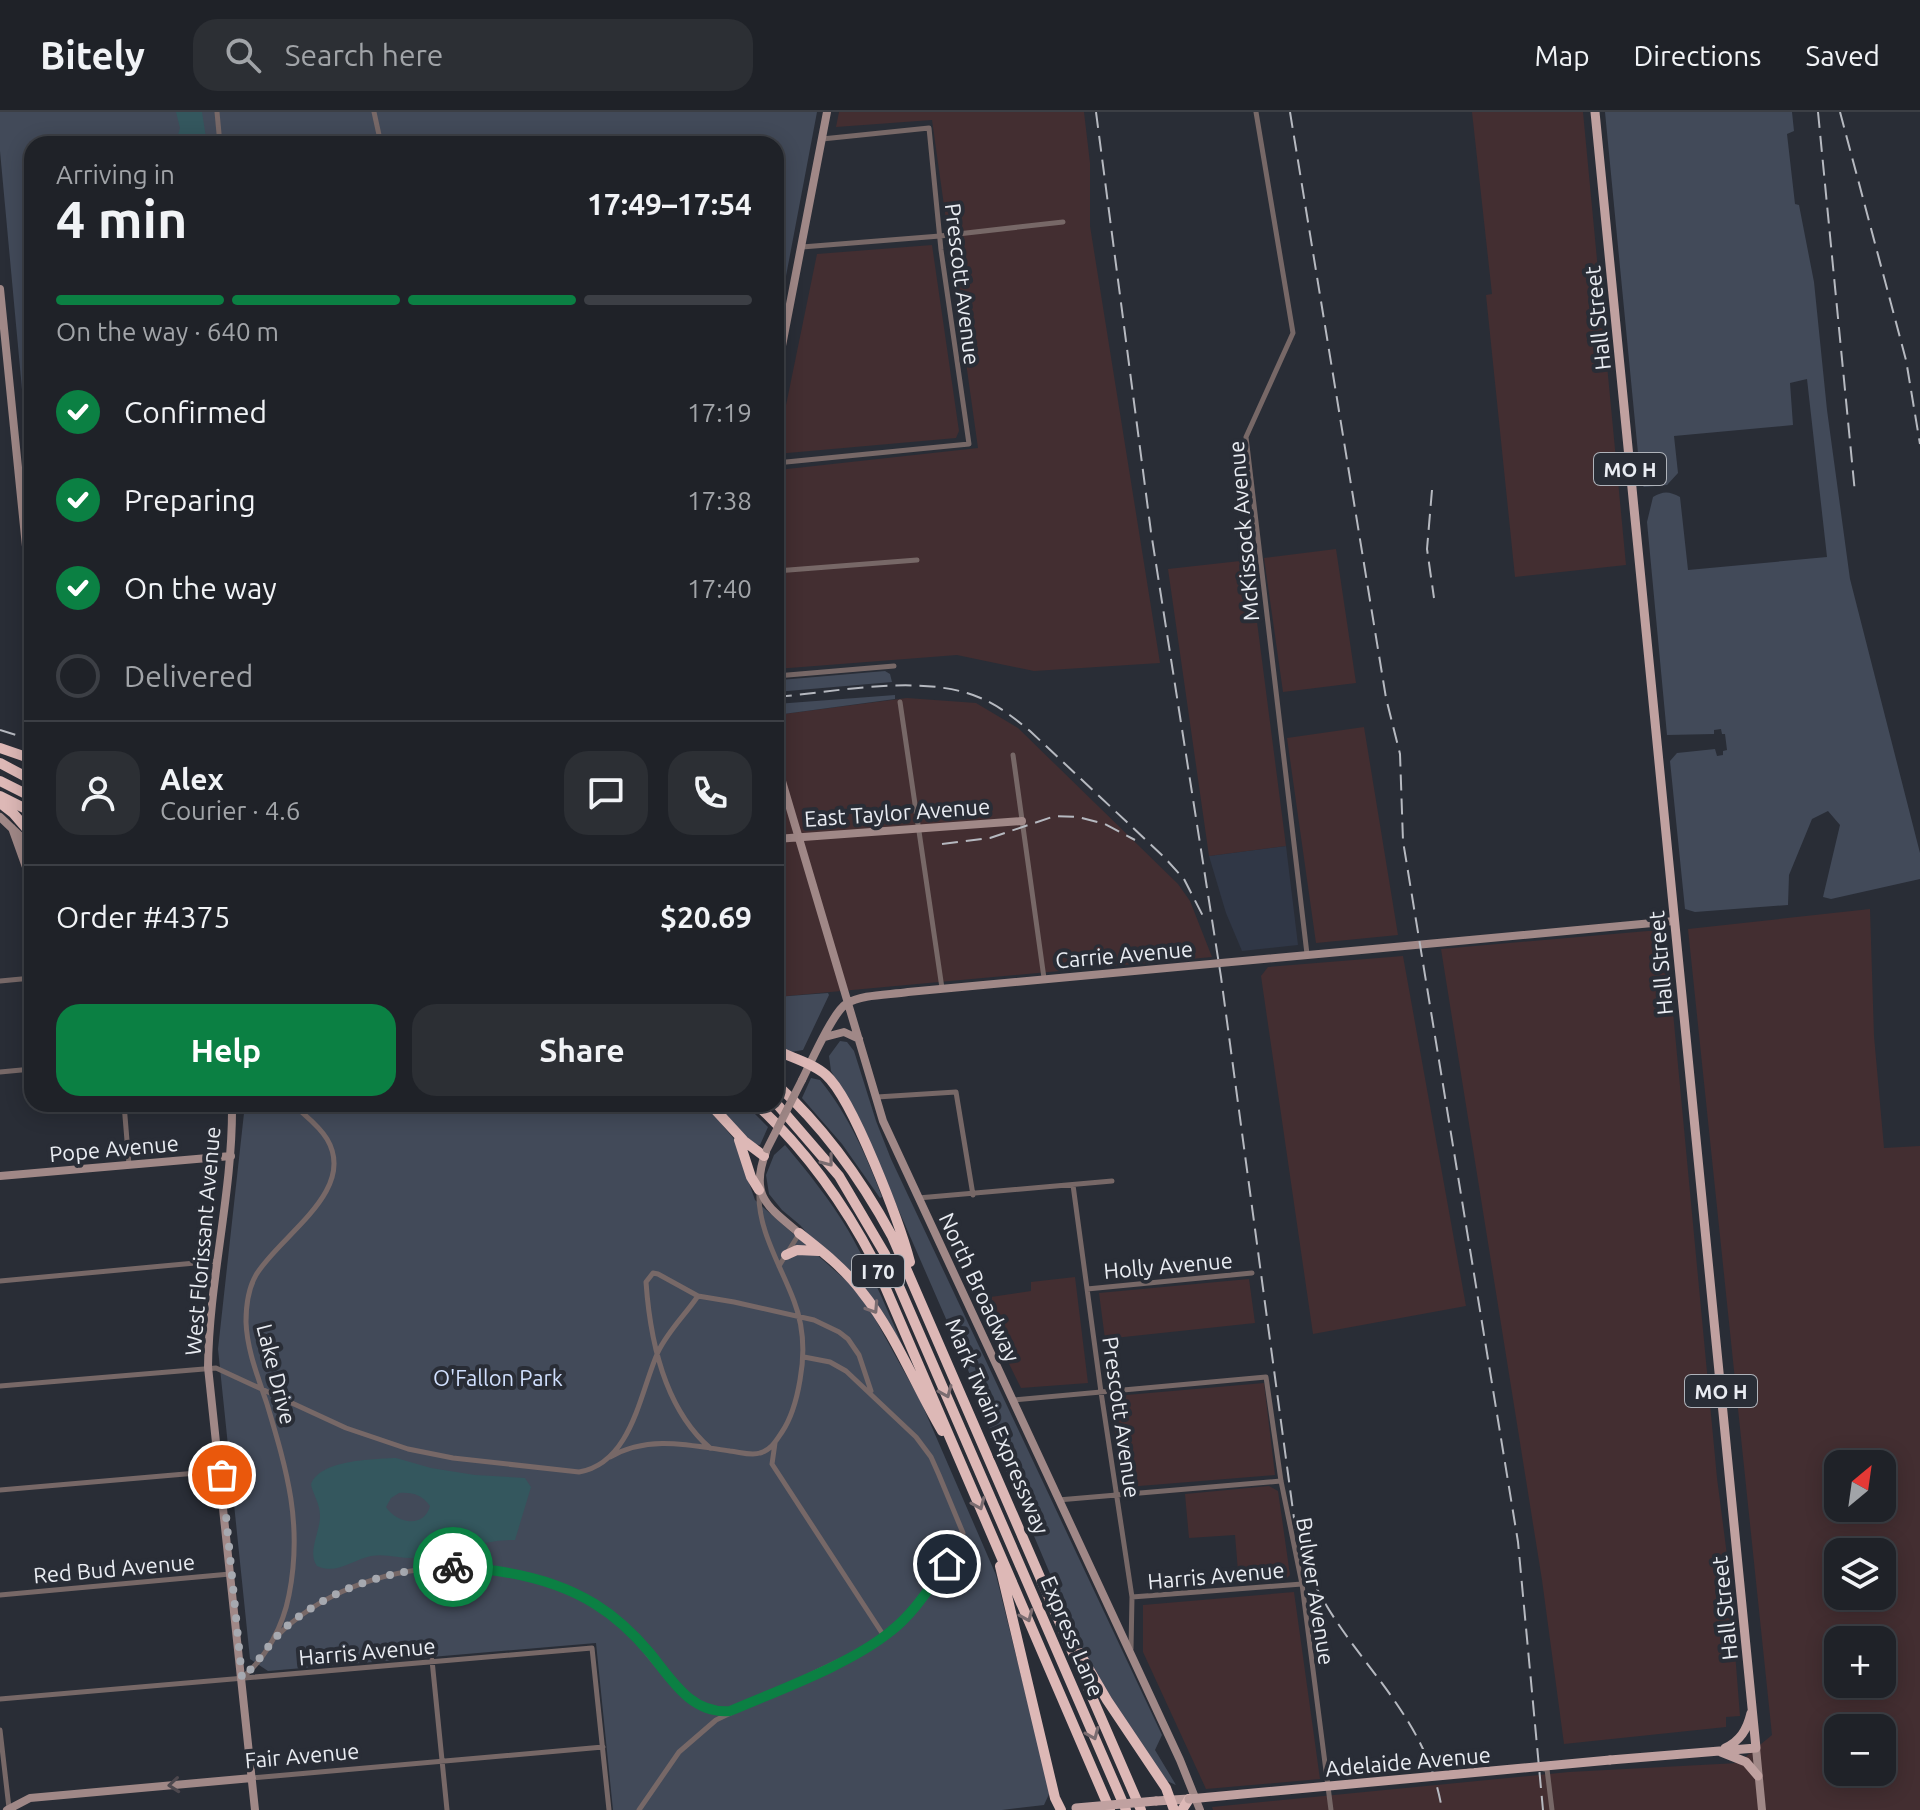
<!DOCTYPE html>
<html lang="en">
<head>
<meta charset="utf-8">
<style>
  body { margin:0; font-family:Ubuntu,sans-serif; background:#2c2f34; color:#f1f3f6; height:100vh; display:flex; flex-direction:column; font-size:30px; white-space:nowrap }
  * { box-sizing:border-box; margin:0 }
  p { font-size:26px; color:#a1a4a8 }
  .icon { flex:none; width:44px; height:44px; fill:none; stroke:currentColor; stroke-width:2; stroke-linecap:round; stroke-linejoin:round }
  .map { position:relative; flex:1; overflow:hidden }
  .details { position:absolute; left:24px; top:24px; width:760px; height:976px; display:flex; flex-direction:column; background:#1f2228; border-radius:24px; box-shadow:0 4px 20px #0003,0 0 0 2px #3c3f45 }
  .details>* { flex:none }
  .needle { width:52px; rotate:29deg }
  .controls { position:absolute; left:1824px; top:1338px; display:grid; gap:16px }
  .controls a { display:grid; place-items:center; width:72px; height:72px; border-radius:16px; background:#1f2228; box-shadow:0 4px 20px #0003,0 0 0 2px #3c3f45; font-size:40px }
  .pin { position:absolute; display:grid; place-items:center; width:68px; height:68px; color:#fff; margin:-34px; border:4px solid #fff; border-radius:50%; box-shadow:0 2px 8px #0007 }
  .courier { position:absolute; display:grid; place-items:center; width:80px; height:80px; margin:-40px; border:6px solid #0b8043; border-radius:50%; background:#fff; color:#222; box-shadow:0 2px 10px #0007 }
  .head em { font-style:normal; font-weight:600 }
  .head div { display:flex; flex-direction:column-reverse }
  .head { display:flex; align-items:center; justify-content:space-between; height:136px; padding:0 32px }
  h1 { font-size:52px; font-weight:600; line-height:60px }
  .bar { display:grid; grid-template-columns:repeat(4,1fr); gap:12px 8px; align-content:center; height:96px; padding:0 32px }
  .bar i { height:10px; border-radius:6px; background:#3c3f45 }
  .bar .on { background:#0b8043 }
  .bar p { grid-column:span 4 }
  .line { display:flex; align-items:center; gap:20px; padding:0 32px; border-top:2px solid #3c3f45 }
  .line div { flex:1 }
  .round { display:grid; place-items:center; flex:none; width:84px; height:84px; border-radius:24px; background:#2c2f34 }
  ol { padding:0 32px; list-style:none }
  li { display:flex; align-items:center; gap:24px; height:88px }
  li p { margin-inline-start:auto }
  li .icon { padding:8px; border-radius:50%; background:#0b8043; color:#fff; stroke-width:4 }
  li:last-child { color:#a1a4a8 }
  li i { width:44px; height:44px; border:4px solid #3c3f45; border-radius:50% }
  .primary-button { display:flex; gap:16px; margin-top:auto; padding:16px 32px }
  .primary-button a { flex:1; height:92px; border-radius:24px; background:#0b8043; color:#fff; font-size:32px; font-weight:600; line-height:92px; text-align:center }
  .primary-button a+a { background:#2c2f34; color:#f1f3f6 }
  header { display:flex; align-items:center; gap:48px; box-sizing:border-box; height:112px; padding:0 40px; background:#1f2228; border-bottom:2px solid #3c3f45 }
  header strong { font-size:38px }
  nav { display:flex; gap:44px; margin-inline-start:auto; font-size:28px }
  .search { width:560px; height:72px; background:#2c2f34; display:flex; align-items:center; gap:20px; box-sizing:border-box; padding:0 28px; border-radius:24px; color:#a1a4a8; font-size:30px }
  .map>svg:first-child { display:block }
  .built { fill:#303746 }
  .industrial { fill:#432e31; fill-rule:evenodd }
  .green { fill:#424a59 }
  .water { fill:#34575e; fill-rule:evenodd }
  .lines { fill:none; stroke-linecap:round; stroke-linejoin:round }
  .street { stroke:#776867; stroke-width:5 }
  .secondary { stroke:#a08887; stroke-width:8 }
  .primary { stroke:#c0a1a0; stroke-width:9 }
  .highway { stroke:#ddb8b6; stroke-width:10 }
  .rail { stroke:#b6b9c0; stroke-width:2; stroke-dasharray:16 8; stroke-linecap:butt }
  .secondary-bridge { stroke:#a08887; stroke-width:8 }
  .primary-bridge { stroke:#c0a1a0; stroke-width:9 }
  .oneway { stroke:#7a6c70 }
  .oneway2 { stroke:#4d484e }
  .done { stroke:#a6a9b0; stroke-width:8; stroke-dasharray:0 14.4 }
  .route { stroke:#0b8043; stroke-width:10 }
  .labels { text-anchor:middle; dominant-baseline:central; stroke-width:8; stroke-linejoin:round; paint-order:stroke }
  .shield { fill:#292d36; stroke:#afb3ba; stroke-width:2 }
  .shield-label { font-size:20px; font-weight:bold; fill:#e9ecf2 }
  .street-label { font-size:22px; fill:#e9ecf2; stroke:#292d36 }
  .park-label { font-size:22px; fill:#d0dffd; stroke:#292d36 }
</style>
</head>
<body>
<header>
<strong>Bitely</strong>
<div class="search"><svg class="icon" aria-label="search" viewBox="0 0 24 24"><circle cx="10" cy="10" r="6"/><path d="M15 15l6 6"/></svg>Search here</div>
<nav><a>Map</a><a>Directions</a><a>Saved</a></nav>
</header>
<div class="map">
<svg width="1920" height="1698" viewBox="0 0 1920 1698">
  <rect width="100%" height="100%" fill="#292d36"/>
  <path class="built" d="M1286 734 1298 833 1242 839 1226 801 1209 744Z"/>
  <path class="industrial" d="M839 0H1084L1090 51V114L1160 551 1034 559 957 543 776 557 778 358 978 336 932 8 836 15Z
    M1472 0H1583L1626 453 1515 465 1486 183 1492 182Z
    M932 133 959 319 956 326 776 342 817 142Z
    M1336 437 1356 571 1283 580 1264 446Z
    M1249 448 1286 734 1209 744 1168 457Z
    M907 586 976 591 1018 616 1178 772 1190 789 1212 845 776 885V603Z
    M1364 615 1398 823 1316 831 1287 626Z
    M1870 797 1874 924 1884 1036 1920 1034V1698H1213L1212 1695 1569 1660 1738 1651 1772 1623 1688 817ZM1838 1352H1882V1396H1838ZM1838 1440H1882V1484H1838ZM1838 1528H1882V1572H1838ZM1838 1616H1882V1660H1838Z
    M1648 819H1658L1666 826 1717 1366 1728 1451 1740 1604 1726 1605V1615L1564 1632 1542 1468 1441 837Z
    M1403 844 1466 1194 1313 1222 1261 864 1268 855Z
    M1075 1165 1088 1271 1021 1276 977 1187 1031 1179V1170Z
    M1249 1167 1255 1211 1105 1227 1099 1181Z
    M1264 1271 1275 1363 1127 1375 1123 1373 1110 1289 1115 1284Z
    M1269 1374 1278 1379 1290 1463 1287 1466 1239 1471 1235 1423 1189 1426 1185 1382Z
    M1294 1480 1320 1667 1206 1677 1143 1540V1493Z"/>
  <path class="green" d="M0 0H817L776 217V32H32V386L0 39Z
    M1605 0H1792L1794 19 1787 22 1795 92 1799 93 1814 170 1827 298 1850 467 1920 741V767L1831 787 1823 785 1840 713 1828 699 1812 707 1789 763 1788 793 1695 800 1685 797 1670 649 1677 641 1715 637 1717 644 1723 643V639L1727 638 1725 622H1722L1721 617 1714 618V622L1667 623 1647 410 1653 385C1663 379 1669 379 1680 385L1688 458 1827 445 1807 267 1790 271 1793 313 1674 324 1678 361 1667 373 1644 375 1641 372Z
    M885 559 890 562 892 570 776 580V572L780 568Z
    M895 583V587L776 603V592Z
    M828 881 829 883 803 938 791 940 776 935V885Z
    M840 929 847 930 854 939 876 1009 891 1047 1162 1623 1155 1638 1176 1673 1167 1669 1119 1604 1085 1544 997 1337 967 1255 855 998 831 959 829 944Z
    M811 966 820 968C848 1002 867 1045 882 1085L880 1086 842 1032 802 986Z
    M245 992H705L734 1027 755 1088 849 1171 869 1196 921 1290 996 1463 1050 1680 1044 1693 1002 1698H613L596 1531 268 1559 250 1547 218 1237Z
    M713 992H745L768 1015 760 1033 752 1032Z
    M785 1033C808 1060 830 1088 848 1118 875 1165 895 1216 916 1266L891 1218 800 1113 782 1098 769 1082 766 1063 774 1043Z"/>
  <path class="water" d="M176 0H202L207 32H175L180 16Z
    M396 1346 431 1356 475 1363 525 1366 531 1375 515 1428C482 1427 449 1443 416 1446 401 1447 386 1441 371 1444 352 1448 337 1463 317 1454 307 1441 320 1420 320 1404 320 1392 314 1384 311 1373 318 1348 373 1347 396 1346ZM399 1381C413 1380 422 1383 430 1394 424 1417 396 1411 386 1395L391 1386Z"/>
  <g class="lines">
    <path class="street" d="M217 0 220 32
      M374 0 381 32
      M1256 0 1293 221 1246 325 1307 842
      M802 135 940 124 1063 110
      M776 351 969 332 941 138 929 16 822 27
      M776 459 917 448
      M776 564 894 554
      M900 590 942 876
      M1013 643 1044 866
      M0 869 32 866
      M0 960 32 957
      M877 985 956 980 973 1083
      M124 992 129 1053
      M1073 1073 1101 1280 1132 1485 1131 1537
      M918 1086 1112 1069
      M779 1154 799 1122
      M0 1169 217 1149
      M1087 1177 1252 1161
      M0 1274 216 1256 346 1316 408 1337 453 1346 579 1360C632 1351 640 1280 658 1240 668 1219 685 1203 698 1184
      M1013 1288 1266 1265 1281 1369 1302 1472 1331 1698
      M775 1331 772 1352 884 1524
      M710 1336C664 1296 650 1227 646 1170L653 1161 658 1162 698 1184 734 1190 814 1208 839 1220 848 1227 859 1243 871 1279
      M610 1345C648 1323 689 1333 730 1339 740 1340 751 1344 760 1341 771 1338 776 1329 782 1320 792 1305 797 1286 800 1268 805 1241 804 1215 794 1189 781 1154 757 1117 759 1079
      M0 1378 220 1359
      M1058 1388 1281 1369
      M0 1483 230 1462
      M1132 1485 1302 1472
      M276 1525C361 1439 525 1431 618 1509 649 1535 681 1602 726 1600
      M432 1548 447 1698
      M242 1566C267 1545 283 1514 289 1483 303 1412 287 1359 267 1292 258 1265 247 1238 246 1210 246 1193 248 1177 256 1163 279 1124 358 1079 327 1027 319 1013 304 1003 293 992
      M0 1587 592 1536 609 1698
      M0 1618 9 1696
      M1544 1657H1547L1552 1698
      M252 1666 603 1635
      M639 1698 679 1640 716 1608 858 1540 892 1518 919 1490 961 1433 963 1421 939 1363 931 1345 916 1325 846 1259 830 1250 804 1245"/>
    <path class="secondary" d="M0 177 32 494
      M776 265 827 0
      M776 649 883 1009 1180 1648 1200 1698
      M0 705 20 724 32 744
      M12 716 32 772
      M776 727 1022 709
      M825 925 844 920 859 927
      M802 968C810 952 833 900 846 892 862 882 889 883 908 880L1674 809
      M232 992C233 1080 209 1167 208 1255L255 1698
      M766 1040C749 1084 768 1095 799 1121
      M0 1064 231 1044
      M1756 1636 1762 1698
      M7 1698 30 1686 252 1666"/>
    <path class="primary" d="M1595 0 1756 1636 1610 1648
      M1725 1636C1740 1629 1747 1618 1751 1601
      M1721 1640 1746 1650 1758 1664
      M1156 1689 1189 1687"/>
    <path class="highway" d="M0 636 32 647
      M0 651 32 668
      M0 669 32 685
      M0 684 32 700
      M0 691 13 701 32 723
      M776 938C792 946 813 951 826 963 853 987 900 1112 910 1150
      M776 972C824 1015 861 1067 892 1124L1141 1698
      M776 991 839 1064 885 1142 1126 1698
      M710 992 744 1029 764 1044
      M756 992C805 1037 843 1090 874 1149L1110 1698
      M739 1028 751 1065 759 1078
      M799 1121C822 1139 845 1157 862 1180 895 1221 915 1273 942 1319
      M786 1143 797 1138 819 1139
      M1000 1454 1055 1686 1061 1698
      M1079 1540 1107 1588 1166 1676 1174 1698
      M1182 1698 1189 1687"/>
    <path class="rail" d="M1096 0 1151 420 1221 865 1296 1421C1322 1532 1424 1583 1442 1698
      M1290 0 1386 586 1400 642 1403 729 1518 1430 1543 1698
      M1818 0 1855 381
      M1840 0 1906 248 1920 332
      M1432 378 1427 437 1434 486
      M776 585C834 580 910 564 967 581 991 588 1011 603 1030 619L1164 745 1184 767 1204 806
      M0 618 32 628
      M942 732 990 726 1055 704 1078 705 1105 712 1135 728"/>
    <path class="secondary-bridge" d="M767 1037 802 968"/>
    <path class="primary-bridge" d="M1189 1687 1610 1648
      M1076 1696 1156 1689"/>
  </g>
  <defs><path id="oneway-chevron" d="M-2-3.5L2.5 0L-2 3.5" fill="none" stroke-width="1.6" stroke-linecap="round" stroke-linejoin="round" transform="scale(2)"/></defs>
  <g class="oneway">
    <use href="#oneway-chevron" transform="translate(828 1049) rotate(52)"/>
    <use href="#oneway-chevron" transform="translate(873 1196) rotate(57)"/>
    <use href="#oneway-chevron" transform="translate(946 1280) rotate(67)"/>
    <use href="#oneway-chevron" transform="translate(979 1392) rotate(67)"/>
    <use href="#oneway-chevron" transform="translate(1027 1504) rotate(67)"/>
    <use href="#oneway-chevron" transform="translate(1093 1622) rotate(67)"/>
  </g>
  <use class="oneway2" href="#oneway-chevron" transform="translate(174 1673) rotate(175)"/>
  <g class="lines">
    <path class="done" d="M222 1363 242 1566C259 1551 269 1530 286 1515 332 1475 394 1456 453 1455"/>
    <path class="route" d="M453 1455C501 1457 553 1466 595 1492 616 1505 634 1522 650 1541 672 1568 691 1602 730 1599 779 1578 851 1552 891 1519 914 1501 930 1475 947 1452"/>
  </g>
  <g class="labels">
    <g class="shield">
      <rect x="1594" y="341" width="72" height="32" rx="6"/>
      <rect x="852" y="1143" width="52" height="32" rx="6"/>
      <rect x="1685" y="1263" width="72" height="32" rx="6"/>
    </g>
    <g class="shield-label">
      <text x="1630" y="357">MO H</text>
      <text x="878" y="1159">I 70</text>
      <text x="1721" y="1279">MO H</text>
    </g>
    <g class="street-label">
      <text transform="translate(963 172) rotate(83)">Prescott Avenue</text>
      <text transform="translate(1597 206) rotate(-96)">Hall Street</text>
      <text transform="translate(1243 419) rotate(-95)">McKissock Avenue</text>
      <text transform="translate(897 700) rotate(-4)">East Taylor Avenue</text>
      <text transform="translate(1124 842) rotate(-5)">Carrie Avenue</text>
      <text transform="translate(1660 851) rotate(-95)">Hall Street</text>
      <text transform="translate(114 1036) rotate(-5)">Pope Avenue</text>
      <text transform="translate(202 1129) rotate(-85)">West Florissant Avenue</text>
      <text transform="translate(1168 1153) rotate(-5)">Holly Avenue</text>
      <text transform="translate(980 1175) rotate(65)">North Broadway</text>
      <text transform="translate(277 1262) rotate(76)">Lake Drive</text>
      <text transform="translate(1122 1305) rotate(82)">Prescott Avenue</text>
      <text transform="translate(998 1314) rotate(67)">Mark Twain Expressway</text>
      <text transform="translate(114 1456) rotate(-5)">Red Bud Avenue</text>
      <text transform="translate(1216 1463) rotate(-5)">Harris Avenue</text>
      <text transform="translate(1316 1479) rotate(81)">Bulwer Avenue</text>
      <text transform="translate(1724 1496) rotate(-96)">Hall Street</text>
      <text transform="translate(1073 1524) rotate(67)">Express Lane</text>
      <text transform="translate(367 1539) rotate(-5)">Harris Avenue</text>
      <text transform="translate(302 1643) rotate(-5)">Fair Avenue</text>
      <text transform="translate(1408 1649) rotate(-5)">Adelaide Avenue</text>
    </g>
    <g class="park-label">
      <text x="498" y="1265">O'Fallon Park</text>
    </g>
  </g>
</svg>
<div class="controls">
<a><svg class="needle" viewBox="-14 -14 28 28"><path d="M0-13l5 13h-10z" fill="#e53935"/><path d="M0 13l5-13h-10z" fill="#a1a4a8"/></svg></a>
<a><svg class="icon" aria-label="layers" viewBox="0 0 24 24"><path d="M12 4l9 5-9 5-9-5zM3 14l9 5 9-5"/></svg></a>
<a>+</a>
<a>−</a>
</div>
<div class="pin" style="left:222px;top:1363px;background:#ea580c"><svg class="icon" aria-label="bag" viewBox="0 0 24 24"><path d="M5 8h14l-1 12H6zM9 8a3 3 0 0 1 6 0"/></svg></div>
<div class="pin" style="left:947px;top:1452px;background:#1f2937"><svg class="icon" aria-label="home" viewBox="0 0 24 24"><path d="M3 11l9-7 9 7M6 9v11h12V9"/></svg></div>
<div class="courier" style="left:453px;top:1455px"><svg class="icon" aria-label="bike" viewBox="0 0 24 24"><circle cx="6" cy="16" r="4"/><circle cx="18" cy="16" r="4"/><path d="M6 16l4-8h5l3 8M10 8l3 8H6M13 5h3"/></svg></div>
<section class="details">
<div class="head"><div><h1>4 min</h1><p>Arriving in</p></div><em>17:49–17:54</em></div>
<div class="bar"><i class="on"></i><i class="on"></i><i class="on"></i><i></i><p>On the way · 640 m</p></div>
<ol>
<li><svg class="icon" aria-label="check" viewBox="0 0 24 24"><path d="M5 12l5 5 9-10"/></svg>Confirmed<p>17:19</p></li>
<li><svg class="icon" aria-label="check" viewBox="0 0 24 24"><path d="M5 12l5 5 9-10"/></svg>Preparing<p>17:38</p></li>
<li><svg class="icon" aria-label="check" viewBox="0 0 24 24"><path d="M5 12l5 5 9-10"/></svg>On the way<p>17:40</p></li>
<li><i></i>Delivered</li>
</ol>
<div class="line" style="height:144px"><a class="round"><svg class="icon" aria-label="person" viewBox="0 0 24 24"><circle cx="12" cy="8" r="4"/><path d="M4 21q1-7 8-7t8 7"/></svg></a><div><b>Alex</b><p>Courier · 4.6</p></div><a class="round"><svg class="icon" aria-label="chat" viewBox="0 0 24 24"><path d="M4 5h16v11H9l-5 4z"/></svg></a><a class="round"><svg class="icon" aria-label="phone" viewBox="0 0 24 24"><path d="M5 4h4l2 5-3 2q2 4 5 5l2-3 5 2v4C11 20 4 13 5 4z"/></svg></a></div>
<div class="line" style="height:104px"><div>Order #4375</div><b>$20.69</b></div>
<div class="primary-button"><a>Help</a><a>Share</a></div>
</section>
</div>
</body>
</html>
